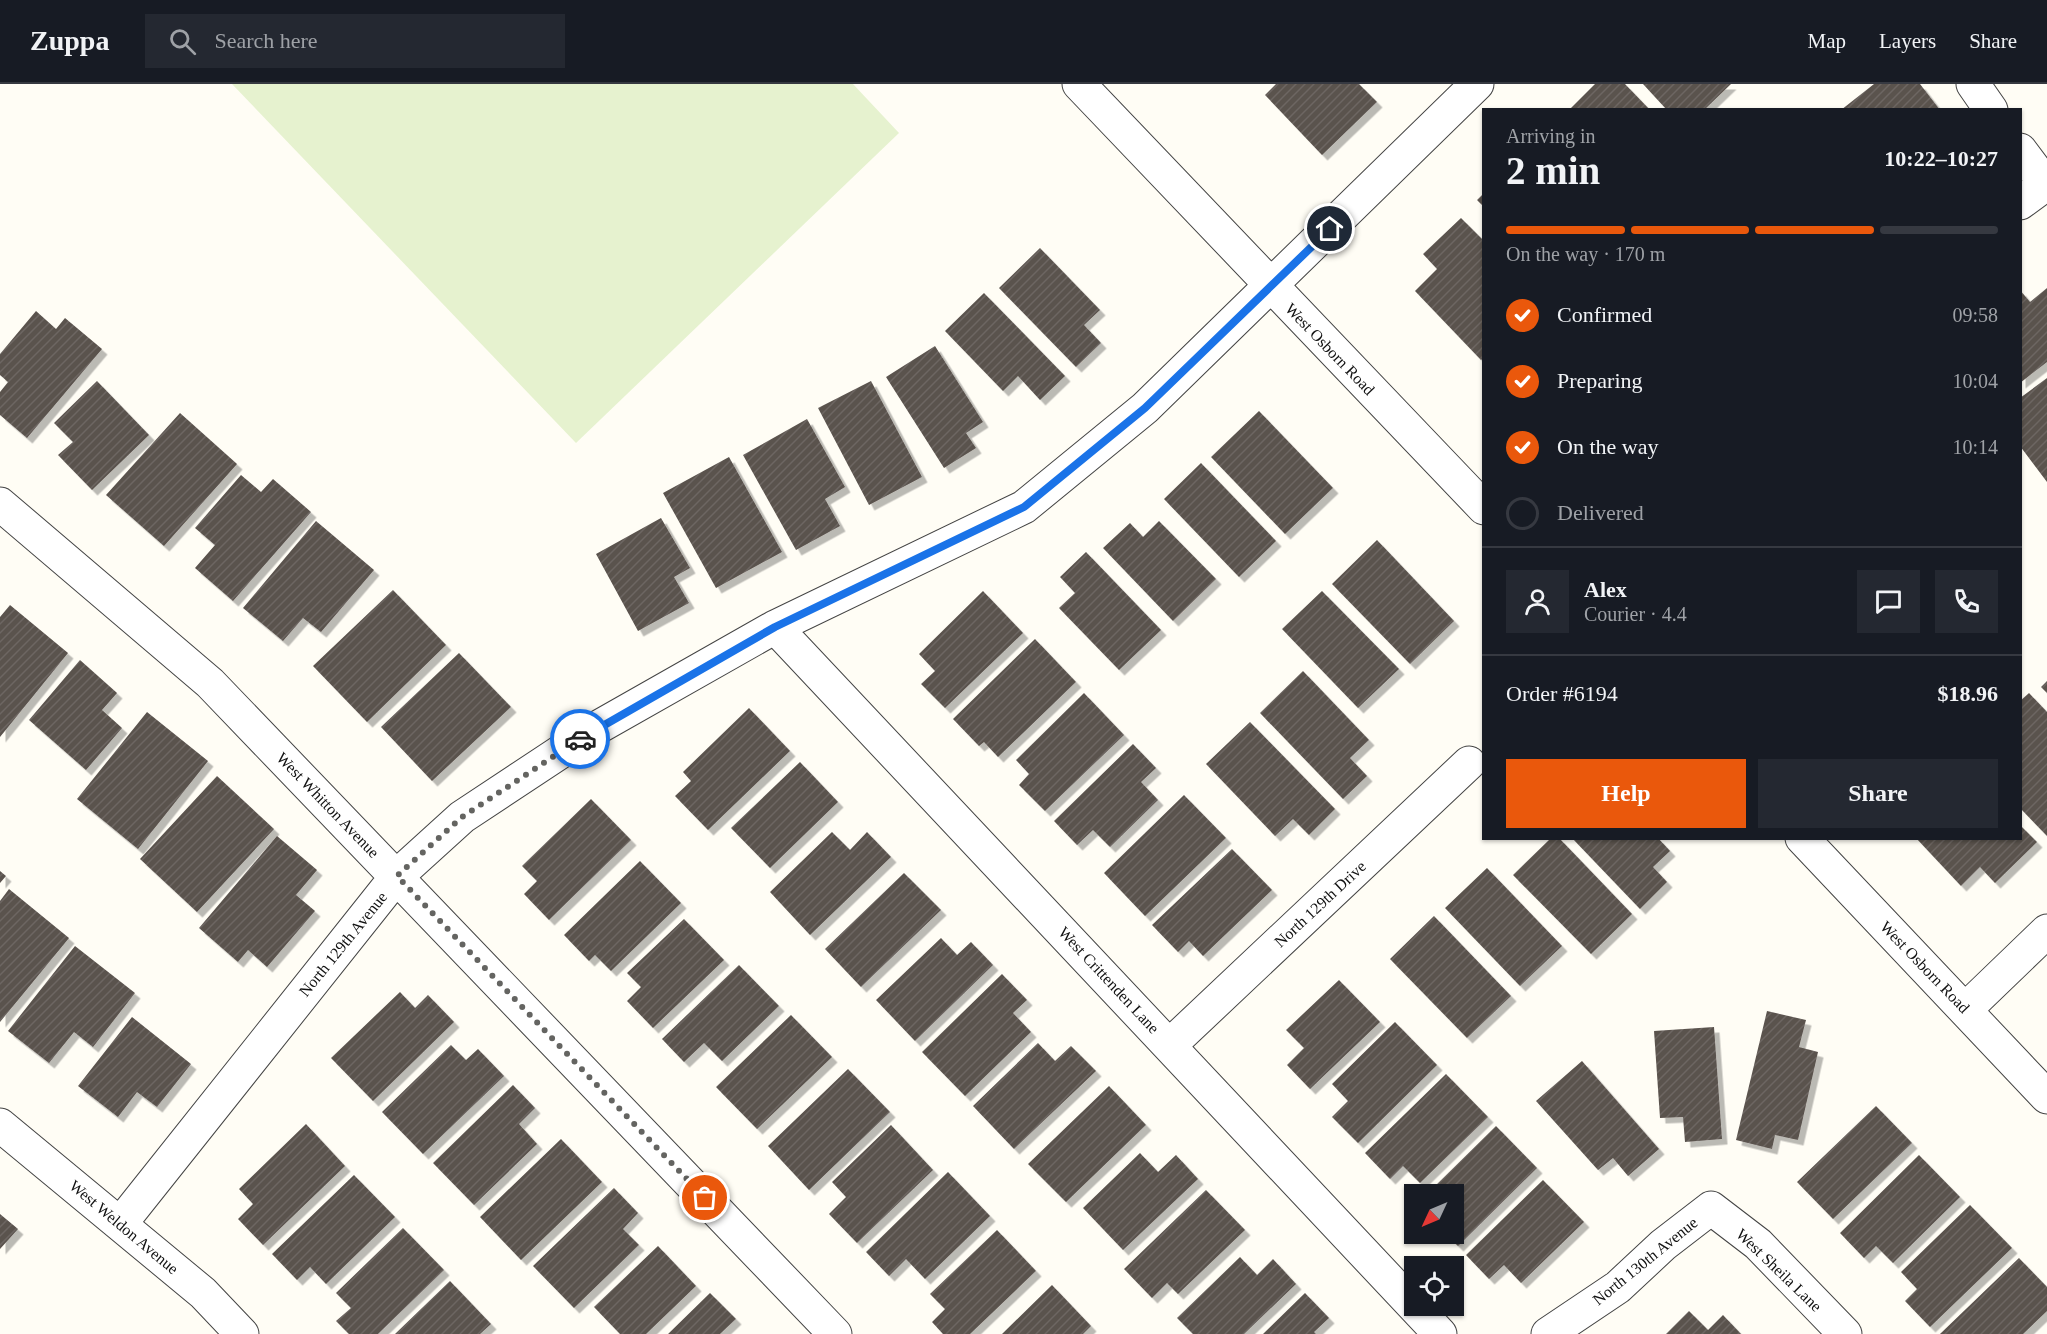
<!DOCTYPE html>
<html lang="en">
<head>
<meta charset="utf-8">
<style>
  body { margin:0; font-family:"Times New Roman",serif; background:#242831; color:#f1f3f6; height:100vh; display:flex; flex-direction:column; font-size:22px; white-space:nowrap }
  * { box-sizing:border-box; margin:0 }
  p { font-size:20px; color:#9ea1a6 }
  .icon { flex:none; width:33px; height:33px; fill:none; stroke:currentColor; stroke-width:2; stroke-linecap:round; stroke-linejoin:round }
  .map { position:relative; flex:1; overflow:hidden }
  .panel { position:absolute; left:1482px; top:24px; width:540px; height:732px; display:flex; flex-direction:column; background:#171b24; border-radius:0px; box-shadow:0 2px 4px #0004 }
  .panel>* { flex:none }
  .needle { width:39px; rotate:226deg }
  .tools { position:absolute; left:1404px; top:1100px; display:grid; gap:12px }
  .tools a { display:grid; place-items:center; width:60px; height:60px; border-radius:0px; background:#171b24; box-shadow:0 2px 4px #0004; font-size:30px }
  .pin { position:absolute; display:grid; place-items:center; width:51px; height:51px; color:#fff; margin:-26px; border:3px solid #fff; border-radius:50%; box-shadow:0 2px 6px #0007 }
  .courier { position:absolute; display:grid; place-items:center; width:60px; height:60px; margin:-30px; border:4px solid #1a73e8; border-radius:50%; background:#fff; color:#222; box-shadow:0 2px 8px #0007 }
  .headline em { font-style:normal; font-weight:700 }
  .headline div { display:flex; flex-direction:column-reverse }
  .headline { display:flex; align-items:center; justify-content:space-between; height:102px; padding:0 24px }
  h1 { font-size:39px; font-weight:700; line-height:45px }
  .bar { display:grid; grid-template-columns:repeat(4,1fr); gap:9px 6px; align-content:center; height:72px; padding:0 24px }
  .bar i { height:8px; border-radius:4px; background:#363941 }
  .bar .selected { background:#ea580c }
  .bar p { grid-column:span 4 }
  .line { display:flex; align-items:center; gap:15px; padding:0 24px; border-top:2px solid #363941 }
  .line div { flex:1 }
  .round { display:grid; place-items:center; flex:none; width:63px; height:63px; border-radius:0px; background:#242831 }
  ol { padding:0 24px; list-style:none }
  li { display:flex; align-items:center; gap:18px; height:66px }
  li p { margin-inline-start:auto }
  li .icon { padding:6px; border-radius:50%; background:#ea580c; color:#fff; stroke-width:4 }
  li:last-child { color:#9ea1a6 }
  li i { width:33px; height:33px; border:3px solid #363941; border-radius:50% }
  .button { display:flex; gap:12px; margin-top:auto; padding:12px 24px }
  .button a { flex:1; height:69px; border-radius:0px; background:#ea580c; color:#fff; font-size:24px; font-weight:700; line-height:69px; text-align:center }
  .button a+a { background:#242831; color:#f1f3f6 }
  header { display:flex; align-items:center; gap:36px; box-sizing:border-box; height:84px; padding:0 30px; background:#171b24; border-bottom:2px solid #363941 }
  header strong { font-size:28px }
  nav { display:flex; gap:33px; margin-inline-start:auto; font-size:21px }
  .search { width:420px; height:54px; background:#242831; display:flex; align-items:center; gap:15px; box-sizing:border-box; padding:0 21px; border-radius:0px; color:#9ea1a6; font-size:22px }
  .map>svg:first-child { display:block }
  .pitch { fill:#e6f2cf }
  .building { fill:url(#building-hatch); filter:url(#shadow) }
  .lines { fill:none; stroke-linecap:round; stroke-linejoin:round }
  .minor-casing { stroke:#444; stroke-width:35 }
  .minor { stroke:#fff; stroke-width:33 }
  .done { stroke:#646461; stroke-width:6; stroke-dasharray:0 10.8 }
  .route { stroke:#1a73e8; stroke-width:8 }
  .labels { text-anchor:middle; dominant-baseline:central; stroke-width:6; stroke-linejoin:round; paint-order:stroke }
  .street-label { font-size:16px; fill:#111; stroke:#fff }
</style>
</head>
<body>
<header>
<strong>Zuppa</strong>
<div class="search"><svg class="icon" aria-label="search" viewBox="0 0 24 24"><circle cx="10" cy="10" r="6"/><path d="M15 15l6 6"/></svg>Search here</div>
<nav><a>Map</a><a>Layers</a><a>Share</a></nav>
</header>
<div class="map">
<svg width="2047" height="1250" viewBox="0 0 2047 1250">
  <defs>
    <pattern id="building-hatch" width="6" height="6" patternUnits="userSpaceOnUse" patternTransform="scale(1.5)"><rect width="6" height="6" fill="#5a524d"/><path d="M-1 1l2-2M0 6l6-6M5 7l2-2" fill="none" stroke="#6d6662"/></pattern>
    <filter id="shadow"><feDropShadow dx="5.5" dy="5.5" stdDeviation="0" flood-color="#0004"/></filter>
  </defs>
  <rect width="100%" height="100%" fill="#fffdf5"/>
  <path class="pitch" d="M232 0H853L899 49 576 359Z"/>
  <path class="building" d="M1276 0H1359L1377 18 1322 71 1265 11Z
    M1595 0H1625L1650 26H1569Z
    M1643 0H1731L1704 26H1667Z
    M1874 0H1920L1940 26H1841Z
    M1484 109V123L1477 116Z
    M1461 134 1484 157V273L1481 276 1415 207 1437 185 1423 170Z
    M1040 164 1100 226 1084 241 1101 259 1076 283 999 204Z
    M2047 204V278L2020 299V206L2030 218Z
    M984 209 1065 292 1040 316 1018 292 1003 307 945 247Z
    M36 227 56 245 65 234 102 265 27 354 0 331V308L8 298 0 291V270Z
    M935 262 983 338 966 349 976 364 944 384 886 293Z
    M2047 294V398L2020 362V314Z
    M97 297 149 351 92 406 58 371 73 358 54 339Z
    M871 297 922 393 869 421 818 324Z
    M1259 327 1333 404 1285 450 1211 373Z
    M180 329 237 380 164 462 106 411Z
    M807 335 845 403 825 415 840 442 796 466 743 371Z
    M729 373 782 468 716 504 663 409Z
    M1201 379 1276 457 1239 493 1164 415Z
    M241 391 261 408 273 395 311 428 233 517 195 484 215 461 195 444Z
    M661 434 690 484 674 493 689 519 638 547 596 470Z
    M316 437 374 486 321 548 303 534 283 557 243 524Z
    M1159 437 1216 495 1173 537 1103 464 1130 439 1143 453Z
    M1377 456 1454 537 1410 580 1332 500Z
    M1086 468 1161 546 1119 586 1059 524 1075 509 1060 493Z
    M393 506 446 561 367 638 313 582Z
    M983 507 1023 549 945 624 921 600 935 587 919 570Z
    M1322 507 1399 585 1358 624 1282 545Z
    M10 521 68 569 0 653V533Z
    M1035 555 1076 598 998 673 984 658 979 662 953 635Z
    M459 569 511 623 432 697 381 643Z
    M80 576 117 609 102 626 122 644 86 686 29 636Z
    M1303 587 1369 656 1350 674 1367 692 1343 715 1260 629Z
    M2047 597V609L2041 603Z
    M1084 609 1124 651 1045 727 1019 701 1029 690 1016 676Z
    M2029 609 2047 628V752L2020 724V617Z
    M749 624 790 667 708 746 675 712 691 697 683 688Z
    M147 628 208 677 138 765 77 715Z
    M1250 638 1335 725 1309 751 1293 735 1275 752 1206 680Z
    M1133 660 1156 684 1141 698 1158 716 1110 763 1093 746 1077 761 1054 737Z
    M800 678 838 718 770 784 731 744Z
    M217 692 274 745 197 828 140 775Z
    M1184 711 1226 754 1145 832 1104 789Z
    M591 715 631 756 549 836 524 810 537 797 522 782Z
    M2020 741 2037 758 1995 799 1980 783 1961 802 1916 754H2020Z
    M832 748 850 766 867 748 891 773 810 851 770 808Z
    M277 752 317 786 296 811 315 827 267 883 248 866 238 878 199 844Z
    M1551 754H1559L1632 830 1591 870 1513 791Z
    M1572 754H1658L1670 767 1653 783 1667 798 1640 825Z
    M1232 765 1272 806 1203 872 1189 857 1178 868 1152 841Z
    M640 777 681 819 611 887 595 871 589 877 564 851Z
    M1487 784 1562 862 1520 902 1445 824Z
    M0 787 6 792 0 799Z
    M904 789 941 826 861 903 825 865Z
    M9 805 69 854 0 938V817Z
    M1434 832 1511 912 1467 954 1390 875Z
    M684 835 724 876 653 944 627 917 641 903 627 889Z
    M941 854 957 871 971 858 993 881 915 957 876 916Z
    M75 862 135 909 93 963 74 948 49 979 8 947Z
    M739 881 779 922 722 977 704 959 684 978 662 955Z
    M1002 890 1027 916 1013 929 1031 948 965 1012 922 968Z
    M1339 896 1380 938 1310 1005 1287 981 1304 964 1286 946Z
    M400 908 415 924 428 911 454 938 373 1017 331 974Z
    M1767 927 1806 936 1799 963 1818 968 1798 1056 1775 1051 1772 1065 1736 1056Z
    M791 931 832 973 757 1045 716 1003Z
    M132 933 191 980 157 1023 137 1008 118 1033 78 1002Z
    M1395 938 1437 981 1358 1059 1332 1033 1348 1017 1332 1000Z
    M1714 943 1722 1055 1685 1058 1683 1033 1660 1034 1654 947Z
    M1038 959 1055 977 1071 962 1096 987 1014 1065 973 1022Z
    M451 961 466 976 478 965 504 992 423 1070 382 1028Z
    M1582 977 1659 1065 1628 1092 1613 1074 1598 1086 1536 1017Z
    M848 985 890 1028 809 1106 768 1062Z
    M1446 990 1488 1033 1420 1099 1403 1082 1390 1095 1365 1069Z
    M513 1001 535 1024 519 1040 537 1060 474 1121 433 1079Z
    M1109 1002 1146 1041 1066 1118 1028 1080Z
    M1876 1022 1912 1059 1833 1135 1797 1098Z
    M306 1040 345 1082 263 1161 238 1135 253 1120 239 1105Z
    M891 1041 933 1086 857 1159 829 1130 846 1113 832 1098Z
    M1496 1042 1537 1084 1458 1162 1445 1149H1454V1110H1433L1430 1107Z
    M561 1055 602 1098 521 1176 480 1133Z
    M1140 1069 1158 1088 1176 1071 1198 1095 1123 1166 1083 1124Z
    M1919 1071 1960 1113 1893 1179 1876 1162 1864 1174 1840 1149Z
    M948 1088 990 1132 925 1195 906 1175 889 1192 866 1168Z
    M354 1091 395 1133 326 1200 310 1183 297 1196 272 1170Z
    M1543 1096 1584 1138 1521 1199 1504 1181 1489 1195 1466 1171Z
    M614 1104 638 1129 623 1145 639 1161 574 1224 533 1182Z
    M1206 1106 1245 1146 1178 1210 1167 1199 1152 1214 1124 1185Z
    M1970 1121 2012 1164 1930 1243 1905 1217 1917 1205 1901 1188Z
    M0 1130 18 1145 0 1165Z
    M403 1144 444 1186 378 1250H349L336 1237 351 1224 336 1209Z
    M997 1146 1036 1187 970 1250H943L932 1238 945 1225 930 1210Z
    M658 1162 696 1202 646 1250H620L594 1223Z
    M1240 1173 1257 1191 1273 1175 1296 1200 1244 1250H1193L1177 1234Z
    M2019 1174 2047 1203V1227L2023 1250H1940Z
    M450 1197 491 1240 480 1250H395Z
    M1052 1201 1091 1242 1083 1250H1002Z
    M710 1209 736 1235 720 1250H668Z
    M1305 1209 1329 1234 1314 1248 1316 1250H1263Z
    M1689 1227 1708 1246 1723 1231 1741 1250H1666Z"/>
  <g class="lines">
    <g class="minor-casing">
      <path id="minor" d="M1079 0 1484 424
        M1973 0 1991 26
        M2020 66 2047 102
        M2020 119 2046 100
        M0 420 210 599 835 1250
        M775 543 1440 1250
        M1802 754 2047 1013
        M1966 925 2047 847
        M1170 961 1469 679
        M0 1041 203 1209 242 1250
        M121 1139 397 792 462 733 595 645 775 543 1024 423 1145 324 1477 0
        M1548 1250 1618 1203 1663 1161 1711 1124 1758 1160 1845 1250"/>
    </g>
    <use href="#minor" class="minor"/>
  </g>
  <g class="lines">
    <path class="done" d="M580 655 462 733 397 792 705 1114"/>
    <path class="route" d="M580 655 775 543 1024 423 1145 324 1330 145"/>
  </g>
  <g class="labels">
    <g class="street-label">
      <text transform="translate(1330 265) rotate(46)">West Osborn Road</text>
      <text transform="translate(328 721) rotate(46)">West Whitton Avenue</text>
      <text transform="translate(1320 820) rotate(-43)">North 129th Drive</text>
      <text transform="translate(343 860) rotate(-51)">North 129th Avenue</text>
      <text transform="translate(1925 883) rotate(46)">West Osborn Road</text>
      <text transform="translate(1109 896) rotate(47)">West Crittenden Lane</text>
      <text transform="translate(124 1143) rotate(40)">West Weldon Avenue</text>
      <text transform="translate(1645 1177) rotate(-39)">North 130th Avenue</text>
      <text transform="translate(1779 1186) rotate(44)">West Sheila Lane</text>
    </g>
  </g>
</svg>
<div class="tools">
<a><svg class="needle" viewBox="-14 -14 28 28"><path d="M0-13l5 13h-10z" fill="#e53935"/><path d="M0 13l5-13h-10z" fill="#9ea1a6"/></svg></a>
<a><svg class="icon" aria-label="locate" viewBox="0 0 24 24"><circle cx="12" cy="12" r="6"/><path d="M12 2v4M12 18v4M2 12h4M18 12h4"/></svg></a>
</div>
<div class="pin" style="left:705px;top:1114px;background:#ea580c"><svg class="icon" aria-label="bag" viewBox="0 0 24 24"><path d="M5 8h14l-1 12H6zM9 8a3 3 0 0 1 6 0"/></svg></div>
<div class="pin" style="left:1330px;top:145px;background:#1f2937"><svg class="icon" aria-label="home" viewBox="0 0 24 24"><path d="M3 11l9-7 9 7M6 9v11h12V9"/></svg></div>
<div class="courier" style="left:580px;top:655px"><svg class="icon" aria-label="car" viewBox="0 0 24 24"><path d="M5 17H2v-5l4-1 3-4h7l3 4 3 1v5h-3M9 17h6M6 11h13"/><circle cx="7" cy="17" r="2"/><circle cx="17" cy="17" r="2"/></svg></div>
<section class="panel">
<div class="headline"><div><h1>2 min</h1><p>Arriving in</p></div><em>10:22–10:27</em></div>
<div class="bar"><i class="selected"></i><i class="selected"></i><i class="selected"></i><i></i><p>On the way · 170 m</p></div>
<ol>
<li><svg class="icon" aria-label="check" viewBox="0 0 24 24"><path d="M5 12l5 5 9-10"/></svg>Confirmed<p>09:58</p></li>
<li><svg class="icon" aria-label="check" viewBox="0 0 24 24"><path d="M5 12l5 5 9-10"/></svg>Preparing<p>10:04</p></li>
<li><svg class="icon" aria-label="check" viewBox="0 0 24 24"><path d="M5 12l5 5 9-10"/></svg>On the way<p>10:14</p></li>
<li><i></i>Delivered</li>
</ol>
<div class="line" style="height:108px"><a class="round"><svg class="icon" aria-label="person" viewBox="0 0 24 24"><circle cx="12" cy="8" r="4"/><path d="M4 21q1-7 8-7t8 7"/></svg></a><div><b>Alex</b><p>Courier · 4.4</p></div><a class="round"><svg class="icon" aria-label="chat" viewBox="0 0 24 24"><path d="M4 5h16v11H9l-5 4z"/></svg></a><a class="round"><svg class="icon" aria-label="phone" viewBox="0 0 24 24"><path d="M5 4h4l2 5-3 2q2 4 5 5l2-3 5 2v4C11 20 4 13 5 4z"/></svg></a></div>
<div class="line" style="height:78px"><div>Order #6194</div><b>$18.96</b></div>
<div class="button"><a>Help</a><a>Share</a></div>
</section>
</div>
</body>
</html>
